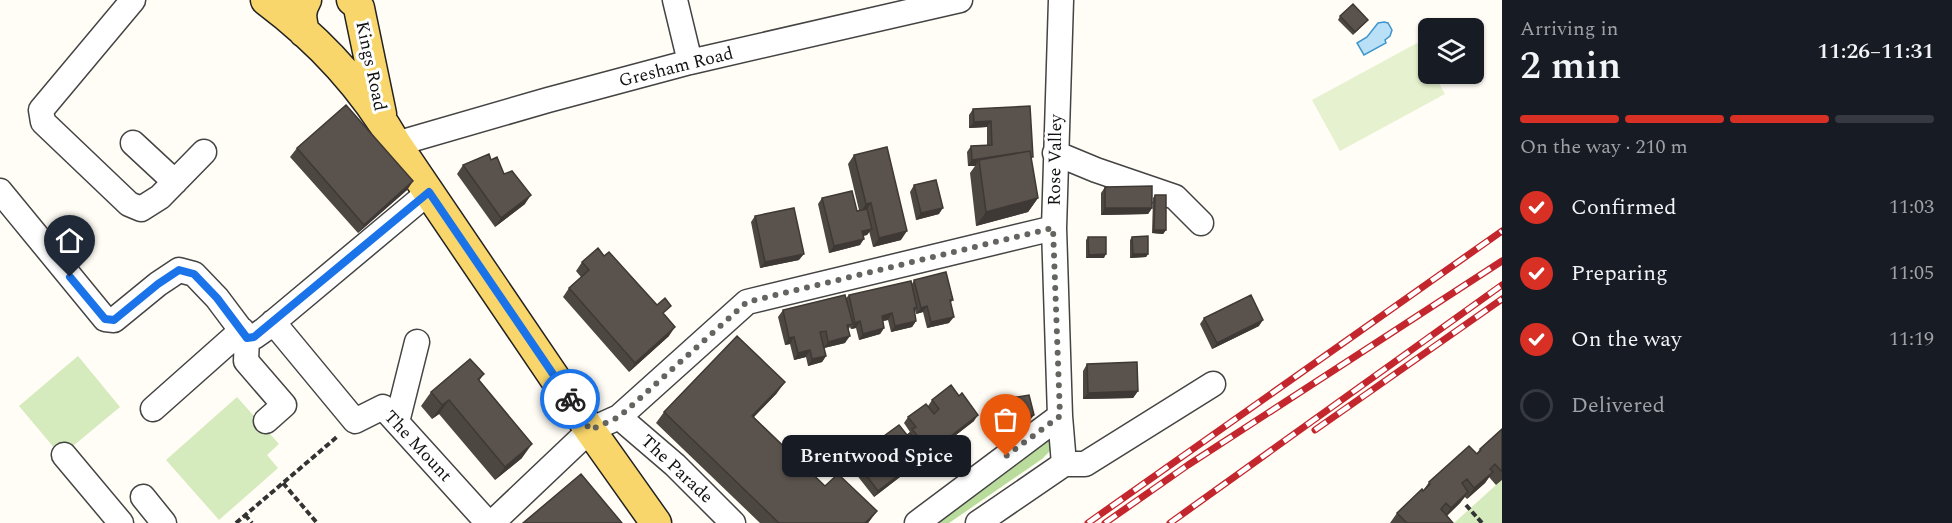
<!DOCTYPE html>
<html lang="en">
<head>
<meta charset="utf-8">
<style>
  body { margin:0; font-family:Spectral,serif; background:#20242c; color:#f1f3f6; height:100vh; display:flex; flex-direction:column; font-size:22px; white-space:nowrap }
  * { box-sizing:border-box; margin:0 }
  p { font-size:20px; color:#9ea1a6 }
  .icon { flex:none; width:33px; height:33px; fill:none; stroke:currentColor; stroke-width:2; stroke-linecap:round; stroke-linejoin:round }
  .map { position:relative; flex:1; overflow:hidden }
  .side { display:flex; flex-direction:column; background:#171b24; width:450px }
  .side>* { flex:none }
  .controls { position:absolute; left:1418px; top:18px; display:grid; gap:12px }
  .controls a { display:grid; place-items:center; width:66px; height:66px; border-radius:9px; background:#171b24; box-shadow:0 2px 4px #0004; font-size:30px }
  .pin { position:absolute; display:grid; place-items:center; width:51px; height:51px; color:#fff; margin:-62px -26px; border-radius:50% 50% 50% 0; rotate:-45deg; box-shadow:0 0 6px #0007 }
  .pin .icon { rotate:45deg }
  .courier { position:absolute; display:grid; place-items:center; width:60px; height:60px; margin:-30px; border:4px solid #1a73e8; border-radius:50%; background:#fff; color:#222; box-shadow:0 2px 8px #0007 }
  .bubble { position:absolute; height:42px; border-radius:9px; background:#171b24; box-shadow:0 2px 4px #0004; font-size:20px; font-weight:600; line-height:42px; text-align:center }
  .head em { font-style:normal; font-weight:600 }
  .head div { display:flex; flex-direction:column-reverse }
  .head { display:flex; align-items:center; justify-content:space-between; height:102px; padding:0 18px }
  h1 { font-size:39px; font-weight:600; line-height:45px }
  .bar { display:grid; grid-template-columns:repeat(4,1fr); gap:9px 6px; align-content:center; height:72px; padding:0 18px }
  .bar i { height:8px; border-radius:4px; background:#363941 }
  .bar .on { background:#d93025 }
  .bar p { grid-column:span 4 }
  ol { padding:0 18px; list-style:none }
  li { display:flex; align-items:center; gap:18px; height:66px }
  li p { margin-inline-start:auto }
  li .icon { padding:6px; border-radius:50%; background:#d93025; color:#fff; stroke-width:4 }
  li:last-child { color:#9ea1a6 }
  li i { width:33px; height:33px; border:3px solid #363941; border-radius:50% }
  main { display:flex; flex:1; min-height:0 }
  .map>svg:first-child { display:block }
  .green { fill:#d5ebbd }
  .forest { fill:#b9dc9c }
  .pitch { fill:#e6f2cf }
  .water { fill:#b9e0f7; stroke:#3f96cf; stroke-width:1.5 }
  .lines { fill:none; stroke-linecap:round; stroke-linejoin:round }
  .minor-casing { stroke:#444; stroke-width:27 }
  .major-casing { stroke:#222; stroke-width:33 }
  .path { stroke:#333; stroke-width:4; stroke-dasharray:6 3; stroke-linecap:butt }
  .minor { stroke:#fff; stroke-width:24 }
  .major { stroke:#f9d66b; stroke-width:30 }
  .rail-casing { stroke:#c4262e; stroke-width:7 }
  .rail { stroke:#fff; stroke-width:4.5; stroke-dasharray:14; stroke-linecap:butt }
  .wall { fill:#4d4742 }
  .shaded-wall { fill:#3f3936 }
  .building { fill:#5a524d; stroke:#3f3936; stroke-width:1.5 }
  .done { stroke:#646461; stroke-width:6; stroke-dasharray:0 10.8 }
  .route { stroke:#1a73e8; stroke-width:8 }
  .labels { text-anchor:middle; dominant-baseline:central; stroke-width:6; stroke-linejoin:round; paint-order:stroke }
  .street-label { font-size:18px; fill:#111; stroke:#fff }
</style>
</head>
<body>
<main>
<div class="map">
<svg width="1502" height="523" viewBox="0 0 1502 523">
  <rect width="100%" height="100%" fill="#fffdf5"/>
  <path class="green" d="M78 356 120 407 61 456 19 406Z
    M237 397 279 444 267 455 278 468 219 520 166 460Z
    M1502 480V523H1454L1496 485Z"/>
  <path class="forest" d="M1052 433 1051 450 1042 459 949 523H933Z"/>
  <path class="pitch" d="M1417 43 1428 63V74H1434L1445 94 1340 151 1312 100Z"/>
  <path class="water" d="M1384 22 1388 23 1392 30 1390 36 1385 40 1386 43 1364 55 1357 43 1367 37 1378 23Z"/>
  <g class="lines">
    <g class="minor-casing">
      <path id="minor" d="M133 0 41 110 43 122 129 204 141 209 160 197 204 152
        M675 0 690 62
        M1061 0 1054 228 1060 416 1064 464
        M133 143 175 182
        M396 144 548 100 690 62 960 0
        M1055 153 1096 170 1175 197 1201 223
        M0 191 105 319 114 320 158 284 179 270 194 274 217 298 247 338 254 337 264 330 429 192
        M273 322 355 421 383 407 488 523
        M247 338 246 361 284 405 266 421
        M153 409 242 330
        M619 417 675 465 733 523
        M397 422 417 342
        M64 455 121 523
        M1064 464H1085L1213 384
        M143 497 164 523
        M492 523 590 430 619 417 747 302 1054 228
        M917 523 1060 416
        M978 523 1064 464"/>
    </g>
    <g class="major-casing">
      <path id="major" d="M266 0C318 39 363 87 396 144L590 430 656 523
        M352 0 356 3 359 8 381 114
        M304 32C301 19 299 12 306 0"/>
    </g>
    <path class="path" d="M283 483 317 523
      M1466 505 1482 523
      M245 515 252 523
      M236 523 338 436"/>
    <use href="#minor" class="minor"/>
    <use href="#major" class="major"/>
    <g class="rail-casing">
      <path id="rail" d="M1315 430 1502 299
        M1088 523 1502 231
        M1105 523 1188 465 1502 261
        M1170 523 1502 285"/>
    </g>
    <use href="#rail" class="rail"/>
  </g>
  <path class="wall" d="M1340 16 1368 20 1353 35 1338 20Z
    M1030 106 1031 158 1038 198 1028 212 976 226 970 173 975 166H968L967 152 971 146 987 145V127L969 128V115L973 109Z
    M297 148 413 181 407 190 358 233 290 157Z
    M854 155 901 240 873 247 869 231 867 235 863 236 860 245 829 253 818 204 822 198 857 211 859 210 848 164Z
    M491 160 504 174 525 204 495 227 457 174 463 165Z
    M914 185 939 214 916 220 910 192Z
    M1105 187 1152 208 1148 214 1101 215V193Z
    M1155 195 1166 230 1163 234 1152 233 1153 198Z
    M755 216 799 260 760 268 751 222Z
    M1088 237 1104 258H1086V240Z
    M1132 237 1148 254 1146 257 1130 258V240Z
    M604 256 664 315 669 336 629 372 563 297 569 288 581 277 576 271 582 262Z
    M914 280 953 300 950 303 949 323 927 328 923 312 916 314 915 310 914 312 916 321 912 327 891 332 888 320 883 321 884 328 880 334 859 340 856 328 851 329 850 327 848 330 845 343 824 348 826 356 822 362 808 366 806 357 794 360 790 344 785 345 778 317 783 310 846 298 849 295 912 284Z
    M1204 318 1259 326 1212 349 1200 324Z
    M1087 364 1138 391 1133 398 1083 399V371Z
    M484 374 479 381 522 458 495 480 439 414 432 419 421 406 431 392Z
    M777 393 754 417 825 486 877 511 868 523H760L656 423 664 412Z
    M932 400 974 421 925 459 924 457 922 460 874 497 841 455 846 448 866 449 876 445 880 439 907 435 910 432 904 423 908 417 928 406Z
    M993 401 1034 415 1029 421 1021 423 1016 429 1000 431 999 420 990 422 988 408Z
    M1502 429V480L1496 485 1489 477 1485 483 1467 499 1465 497 1460 503 1447 516 1453 523H1390L1397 513 1423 491 1429 482 1476 454 1480 449Z"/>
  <path class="shaded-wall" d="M991 121 987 127 969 128 974 122Z
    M972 160H979L975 166H968Z
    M413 181 407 190 358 233 364 225Z
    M531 195 525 204 495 227 501 218Z
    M1038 198 1028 212 976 226 986 212Z
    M871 203 865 212 860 213 866 204Z
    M943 208 939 214 916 220 921 213Z
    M1105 208H1152L1148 214 1101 215Z
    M872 229 867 235 857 237 862 231Z
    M1154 230H1166L1163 234 1152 233Z
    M907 231 901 240 873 247 879 238Z
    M864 239 860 245 829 253 834 246Z
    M804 254 799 260 760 268 765 262Z
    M1106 254 1104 258H1086L1089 255Z
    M1133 254H1148L1146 257 1130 258Z
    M927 306 923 312 916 314 921 308Z
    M892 313 888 320 877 322 882 316Z
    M954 317 949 323 927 328 931 322Z
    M1263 320 1259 326 1212 349 1217 343Z
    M860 321 856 328 851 329 855 323Z
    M916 321 912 327 891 332 895 326Z
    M675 327 669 336 629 372 635 363Z
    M884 328 880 334 859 340 863 334Z
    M850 336 845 343 824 348 828 342Z
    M794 337 790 344 785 345 789 338Z
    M810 350 806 357 794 360 798 353Z
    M826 356 822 362 808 366 812 359Z
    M785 382 777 393 744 427 752 416Z
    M1138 391 1133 398 1083 399 1088 393Z
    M449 400 439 414 432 419 442 405Z
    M1003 414 999 420 990 422 994 416Z
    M978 415 974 421 925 459 930 452Z
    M1034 415 1029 421 1015 424 1020 417Z
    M1021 423 1016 429 1000 431 1005 425Z
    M532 444 522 458 495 480 505 467Z
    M926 454 922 460 874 497 878 491Z
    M1493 472 1485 483 1467 499 1474 488Z
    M1468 492 1460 503 1443 519 1451 508Z
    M877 511 868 523H865Z"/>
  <path class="building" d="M1353 4 1368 20 1355 32 1340 16Z
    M346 105 413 181 364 225 297 148Z
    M1030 106 1033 157H1031L1030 151 972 160 971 146 992 145 991 121 974 122 973 109Z
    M887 147 907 231 879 238 871 203 866 204 854 155Z
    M1030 151 1038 198 986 212 979 160Z
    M489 154 491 160 497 157 504 174 512 171 531 195 501 218 463 165Z
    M936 180 943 208 921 213 914 185Z
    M1152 186V208H1105V187Z
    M852 191 857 211 867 209 872 229 862 231 864 239 834 246 822 198Z
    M1155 195H1166V230H1154Z
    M794 208 804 254 765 262 755 216Z
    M1148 236V254H1133L1132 237Z
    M1088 237H1106V254L1089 255Z
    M598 248 604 256 609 252 657 305 665 298 671 306 663 313 675 327 635 363 569 288 589 270 582 262Z
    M946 272 953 300H950L954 317 931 322 927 306 921 308 914 280Z
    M911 281 917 308H914L916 321 895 326 892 313 882 316 884 328 863 334 860 321 855 323 849 295Z
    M845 295 853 324 847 325 850 336 828 342 826 331 820 332 826 356 812 359 810 350 798 353 794 337 789 338 783 310Z
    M1251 295 1263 320 1217 343 1204 318Z
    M737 336 785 382 752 416 825 486 838 474 877 511 865 523H779L664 412Z
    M470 359 484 374 478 379 532 444 505 467 449 400 442 405 431 392Z
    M1137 362 1138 391 1088 393 1087 364Z
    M951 385 959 396 962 393 978 415 930 452 912 429 916 427 908 417 926 404 934 414 939 409 932 400Z
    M1029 395 1034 415 1020 417 1021 423 1005 425 1003 414 994 416 993 401Z
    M899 425 907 435 910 433 926 454 878 491 846 448 859 439 866 449 874 443 882 453 887 448 880 439Z
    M1502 429V472L1495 464 1490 469 1493 472 1474 488 1467 479 1462 483 1468 492 1451 508 1446 503 1441 509 1453 523H1407L1397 513 1422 489 1423 491 1430 484 1429 482 1469 446 1477 454 1481 450 1480 449Z
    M581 474 622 523H523Z"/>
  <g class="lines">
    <path class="done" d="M570 399 590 430 619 417 747 302 1053 228 1060 416 1006 456"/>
    <path class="route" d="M70 277 105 319 114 320 158 284 179 270 194 274 217 298 247 338 254 337 429 192 570 399"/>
  </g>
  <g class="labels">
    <g class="street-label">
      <text transform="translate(371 66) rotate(78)">Kings Road</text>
      <text transform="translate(676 67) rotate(-14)">Gresham Road</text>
      <text transform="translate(1055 160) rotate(-89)">Rose Valley</text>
      <text transform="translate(418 446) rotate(47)">The Mount</text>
      <text transform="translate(677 469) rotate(43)">The Parade</text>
    </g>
  </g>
</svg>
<div class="controls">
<a><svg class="icon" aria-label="layers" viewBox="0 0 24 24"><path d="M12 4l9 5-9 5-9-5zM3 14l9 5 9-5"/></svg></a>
</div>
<div class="pin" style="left:1006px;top:456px;background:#ea580c"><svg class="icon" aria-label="bag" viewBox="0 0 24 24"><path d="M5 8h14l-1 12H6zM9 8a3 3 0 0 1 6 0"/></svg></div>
<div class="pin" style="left:70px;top:277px;background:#1f2937"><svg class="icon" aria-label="home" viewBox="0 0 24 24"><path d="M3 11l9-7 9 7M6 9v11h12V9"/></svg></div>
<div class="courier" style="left:570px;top:399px"><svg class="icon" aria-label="bike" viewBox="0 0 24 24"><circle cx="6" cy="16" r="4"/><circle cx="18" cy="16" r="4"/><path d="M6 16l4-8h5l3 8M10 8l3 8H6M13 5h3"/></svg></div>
<div class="bubble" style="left:782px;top:435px;width:189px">Brentwood Spice</div>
</div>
<section class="side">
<div class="head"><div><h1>2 min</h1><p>Arriving in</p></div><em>11:26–11:31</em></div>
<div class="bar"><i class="on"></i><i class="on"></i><i class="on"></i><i></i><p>On the way · 210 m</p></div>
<ol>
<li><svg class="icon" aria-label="check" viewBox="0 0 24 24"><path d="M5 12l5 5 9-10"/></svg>Confirmed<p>11:03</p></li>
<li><svg class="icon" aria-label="check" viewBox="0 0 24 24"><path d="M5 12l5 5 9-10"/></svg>Preparing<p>11:05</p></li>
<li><svg class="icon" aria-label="check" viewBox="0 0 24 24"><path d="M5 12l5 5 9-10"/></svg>On the way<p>11:19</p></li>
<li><i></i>Delivered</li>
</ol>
</section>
</main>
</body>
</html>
